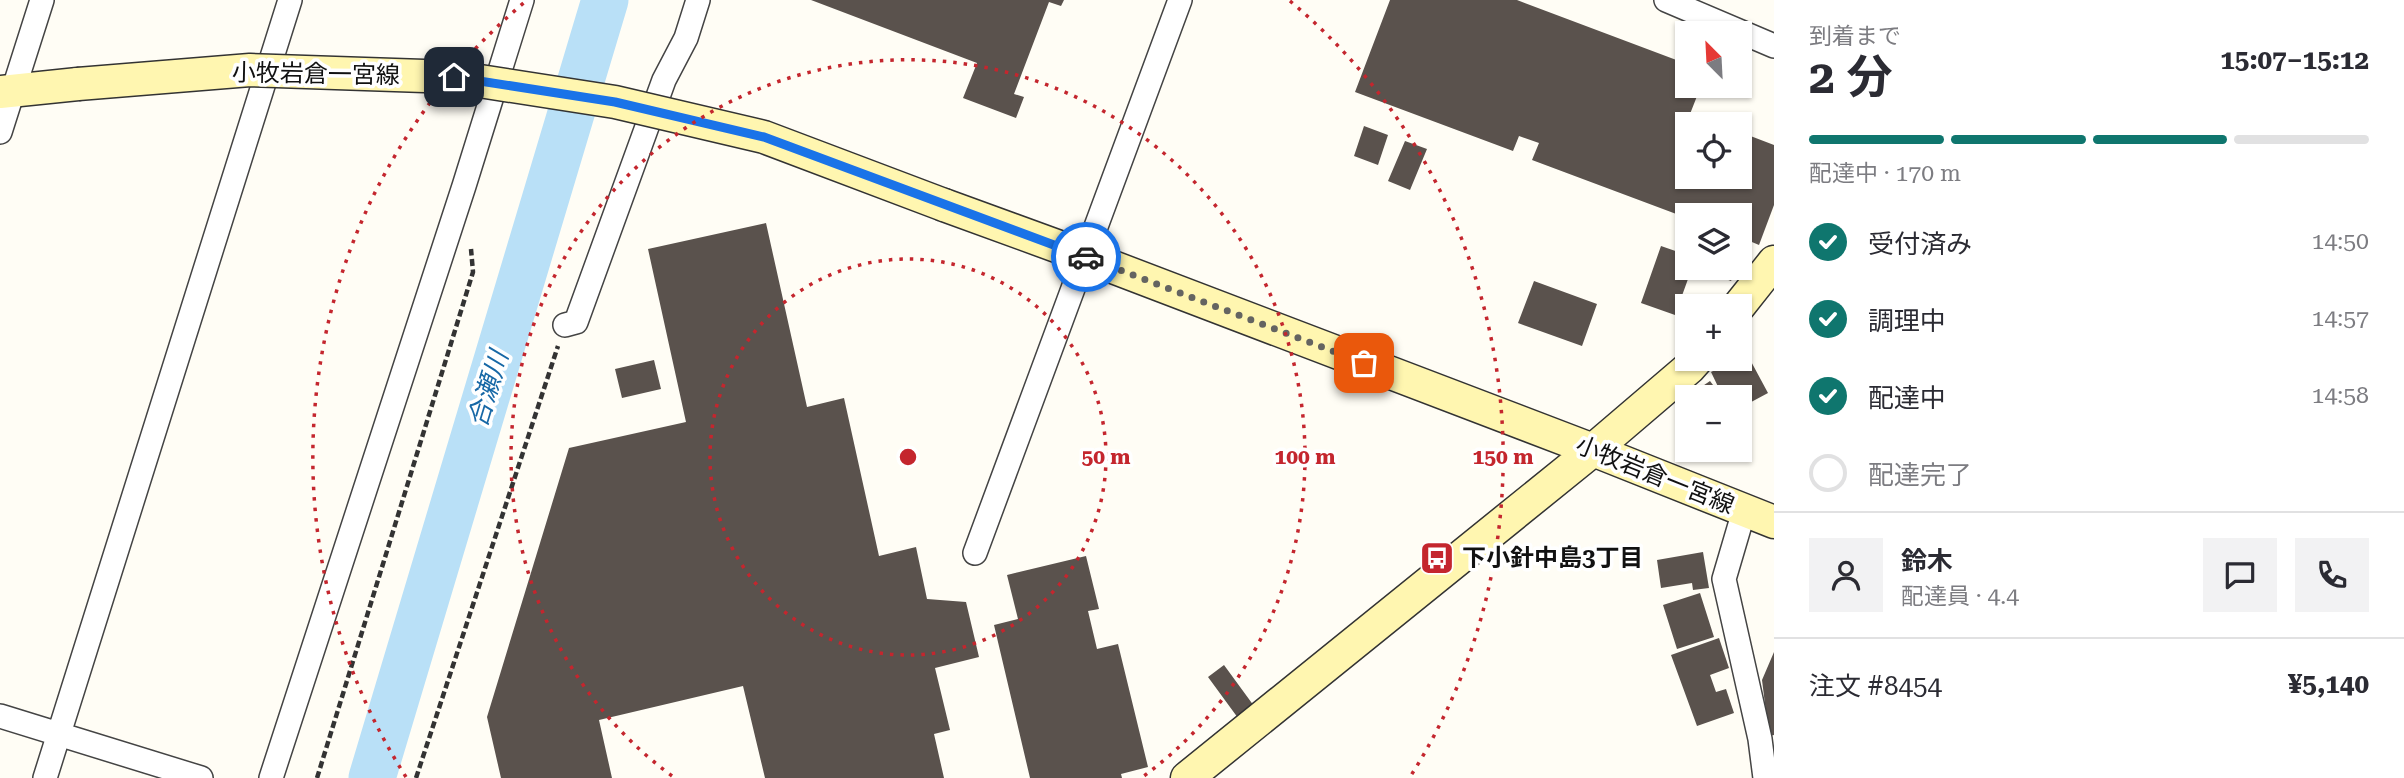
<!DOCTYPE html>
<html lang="ja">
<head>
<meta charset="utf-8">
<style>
  body { margin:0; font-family:"Roboto Serif","Noto Sans JP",serif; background:#f2f2f3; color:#2b2b33; height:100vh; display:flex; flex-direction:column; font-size:26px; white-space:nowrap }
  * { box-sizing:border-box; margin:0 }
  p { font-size:23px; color:#7c7c81 }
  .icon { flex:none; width:38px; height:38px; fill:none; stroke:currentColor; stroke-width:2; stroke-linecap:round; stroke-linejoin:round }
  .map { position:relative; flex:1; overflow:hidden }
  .side { display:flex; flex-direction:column; background:#fff; width:630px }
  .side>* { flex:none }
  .needle { width:46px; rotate:336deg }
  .fabs { position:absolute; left:1675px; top:21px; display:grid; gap:14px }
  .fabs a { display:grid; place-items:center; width:77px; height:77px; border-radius:0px; background:#fff; box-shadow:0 2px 5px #0004; font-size:35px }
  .pin { position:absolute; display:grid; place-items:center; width:60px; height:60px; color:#fff; margin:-30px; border-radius:14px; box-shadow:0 4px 10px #0006 }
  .courier { position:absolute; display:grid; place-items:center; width:70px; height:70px; margin:-35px; border:5px solid #1a73e8; border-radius:50%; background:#fff; color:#222; box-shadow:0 2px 9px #0007 }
  .headline em { font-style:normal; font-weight:700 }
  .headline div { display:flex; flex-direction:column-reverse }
  .headline { display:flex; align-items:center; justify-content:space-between; height:119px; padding:0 35px }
  h1 { font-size:46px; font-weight:700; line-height:52px }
  .bar { display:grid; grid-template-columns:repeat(4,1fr); gap:10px 7px; align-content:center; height:84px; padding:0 35px }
  .bar i { height:9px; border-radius:5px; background:#e1e1e2 }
  .bar .active { background:#0f766e }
  .bar p { grid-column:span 4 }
  .line { display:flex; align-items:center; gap:18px; padding:0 35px; border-top:2px solid #e1e1e2 }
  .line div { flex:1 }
  .round { display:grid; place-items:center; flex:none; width:74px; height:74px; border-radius:0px; background:#f2f2f3 }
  ol { padding:0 35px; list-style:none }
  li { display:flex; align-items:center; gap:21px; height:77px }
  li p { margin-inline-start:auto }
  li .icon { padding:7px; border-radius:50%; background:#0f766e; color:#fff; stroke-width:4 }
  li:last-child { color:#7c7c81 }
  li i { width:38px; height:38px; border:4px solid #e1e1e2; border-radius:50% }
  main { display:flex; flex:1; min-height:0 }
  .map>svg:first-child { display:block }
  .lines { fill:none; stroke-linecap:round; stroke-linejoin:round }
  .river { stroke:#b9e0f7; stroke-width:47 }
  .building { fill:#5a524d }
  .street-casing { stroke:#444; stroke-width:26 }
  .secondary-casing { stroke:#333; stroke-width:35 }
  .path { stroke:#333; stroke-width:4.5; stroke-dasharray:7 3.5; stroke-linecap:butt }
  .street { stroke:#fff; stroke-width:23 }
  .secondary { stroke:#fff6b0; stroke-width:32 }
  .secondary-bridge-casing { stroke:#333; stroke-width:35; stroke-linecap:butt }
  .secondary-bridge { stroke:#fff6b0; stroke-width:32 }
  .done { stroke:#646461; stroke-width:7; stroke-dasharray:0 12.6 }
  .route { stroke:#1a73e8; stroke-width:9 }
  .ring { fill:none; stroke:#c4262e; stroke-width:3.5; stroke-dasharray:3.5 7 }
  .labels { text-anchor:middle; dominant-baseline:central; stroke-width:7; stroke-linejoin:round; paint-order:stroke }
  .street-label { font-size:24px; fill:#111; stroke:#fff }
  .poi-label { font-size:24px; font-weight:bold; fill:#111; stroke:#fff; text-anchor:start }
  .water-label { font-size:26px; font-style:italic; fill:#1768a6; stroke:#fff }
  .centre { fill:#c4262e; stroke:#fff; stroke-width:3.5 }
  .ring-label { font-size:21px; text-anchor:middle; font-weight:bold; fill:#c4262e; stroke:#fff; stroke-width:7; stroke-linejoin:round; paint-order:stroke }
</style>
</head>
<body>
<main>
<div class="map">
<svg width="1774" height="778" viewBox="0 0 1774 778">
  <rect width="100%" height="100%" fill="#fffdf5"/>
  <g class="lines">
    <path class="river" d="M372 778 605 0"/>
  </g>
  <path class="building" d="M811 0H1064L1061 6 1049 2 1014 94 1024 97 1016 118 963 98 977 63Z
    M1390 0H1517L1687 64V86H1701L1690 114 1717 124H1687V177H1740V132L1774 145V205L1759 245 1740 237V215H1687V218L1532 160 1539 143 1519 136 1513 151 1355 92Z
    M1364 126 1388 135 1378 165 1354 156Z
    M1405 141 1427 149 1410 190 1388 181Z
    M766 223 807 407 844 398 879 556 916 547 927 599 966 602 979 657 935 668 950 730 934 734 944 778H765L743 686 599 720 612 778H501L487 717 569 448 686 422 648 249Z
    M1661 246 1687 255V268H1692L1675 315 1641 303Z
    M1696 268H1734L1737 269 1731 281Z
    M1534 281 1597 304 1582 346 1518 323Z
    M1747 354 1768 393 1740 408V397H1723L1711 372Z
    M654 360 661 389 622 398 615 369Z
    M1710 381 1722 397H1694L1691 394Z
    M1703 552 1709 588 1693 590 1692 583 1661 588 1657 560Z
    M1086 556 1099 609 1088 611 1097 649 1118 644 1148 767 1121 774 1122 778H1030L994 625 1018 619 1007 575Z
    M1700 593 1714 637 1677 649 1663 605Z
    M1719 638 1729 668 1710 675 1716 692 1726 689 1734 713 1697 726 1671 655Z
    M1774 652V735L1769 736 1762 680Z
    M1224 665 1254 706 1238 718 1208 677Z"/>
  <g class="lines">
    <g class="street-casing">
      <path id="street" d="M1666 0 1774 46
        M0 132 42 0
        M565 325 576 322 664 80 686 38 698 0
        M1744 511 1724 579 1760 739 1765 778
        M975 553 1180 0
        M0 716 201 778
        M45 778 290 0
        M271 778 464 186 522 0"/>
    </g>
    <g class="secondary-casing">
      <path id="secondary" d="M0 92 78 84
        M944 205 1084 256 1593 450 1774 522
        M1739 306 1774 262
        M1187 778 1593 450 1689 368 1697 359"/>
    </g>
    <path class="path" d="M317 778 473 272 471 249
      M416 778 558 346"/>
    <use href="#street" class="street"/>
    <use href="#secondary" class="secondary"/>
    <g class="secondary-bridge-casing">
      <path id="secondary-bridge" d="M78 84 250 70 454 77 615 102 764 137 944 205"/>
    </g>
    <use href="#secondary-bridge" class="secondary-bridge"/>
  </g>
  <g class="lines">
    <path class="done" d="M1086 257 1364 363"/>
    <path class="route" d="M454 77 615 102 764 137 1086 257"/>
  </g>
  <g class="ring">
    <circle cx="908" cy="457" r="198"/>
    <path d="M672 776A397 397 0 1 1 1144 776"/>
    <path d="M406 777A595 595 0 0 1 526 1M1290 1A595 595 0 0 1 1410 777"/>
  </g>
  <defs>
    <g id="bus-square" transform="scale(1.75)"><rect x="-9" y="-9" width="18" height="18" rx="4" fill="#c4262e" stroke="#fff"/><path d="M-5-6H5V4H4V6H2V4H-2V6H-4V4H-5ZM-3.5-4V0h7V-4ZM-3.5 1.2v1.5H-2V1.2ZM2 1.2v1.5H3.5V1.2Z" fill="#fff"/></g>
  </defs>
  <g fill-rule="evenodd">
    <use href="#bus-square" x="1437" y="558"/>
  </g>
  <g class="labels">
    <g class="street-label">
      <text transform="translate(316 74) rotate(1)">小牧岩倉一宮線</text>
      <text transform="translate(1655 475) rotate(22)">小牧岩倉一宮線</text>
    </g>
    <g class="poi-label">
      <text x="1462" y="558">下小針中島3丁目</text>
    </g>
    <g class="water-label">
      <text transform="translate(488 389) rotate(-73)">合瀬川</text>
    </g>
  </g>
  <circle cx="908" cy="457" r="10" class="centre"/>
  <g class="ring-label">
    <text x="1106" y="464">50 m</text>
    <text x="1305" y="464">100 m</text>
    <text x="1503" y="464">150 m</text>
  </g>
</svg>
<div class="fabs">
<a><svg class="needle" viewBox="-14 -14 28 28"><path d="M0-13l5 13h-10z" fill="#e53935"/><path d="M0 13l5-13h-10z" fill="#7c7c81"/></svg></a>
<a><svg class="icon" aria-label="locate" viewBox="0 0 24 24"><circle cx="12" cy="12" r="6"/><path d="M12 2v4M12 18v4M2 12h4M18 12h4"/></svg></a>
<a><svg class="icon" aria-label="layers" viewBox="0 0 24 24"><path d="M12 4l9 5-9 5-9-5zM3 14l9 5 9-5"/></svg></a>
<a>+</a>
<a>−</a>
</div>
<div class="pin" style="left:1364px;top:363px;background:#ea580c"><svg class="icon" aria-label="bag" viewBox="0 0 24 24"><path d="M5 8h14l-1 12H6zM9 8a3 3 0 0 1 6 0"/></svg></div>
<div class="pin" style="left:454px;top:77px;background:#1f2937"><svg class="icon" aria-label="home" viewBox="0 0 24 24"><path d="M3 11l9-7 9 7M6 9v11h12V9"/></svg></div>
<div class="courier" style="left:1086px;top:257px"><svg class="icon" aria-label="car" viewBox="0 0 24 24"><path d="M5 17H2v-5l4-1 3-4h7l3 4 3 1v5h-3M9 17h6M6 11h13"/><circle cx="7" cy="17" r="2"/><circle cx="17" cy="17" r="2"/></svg></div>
</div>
<section class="side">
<div class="headline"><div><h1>2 分</h1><p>到着まで</p></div><em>15:07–15:12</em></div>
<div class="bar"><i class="active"></i><i class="active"></i><i class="active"></i><i></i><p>配達中 · 170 m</p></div>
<ol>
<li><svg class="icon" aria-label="check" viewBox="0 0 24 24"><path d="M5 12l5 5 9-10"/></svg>受付済み<p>14:50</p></li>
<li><svg class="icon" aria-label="check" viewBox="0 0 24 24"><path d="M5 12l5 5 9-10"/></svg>調理中<p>14:57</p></li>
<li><svg class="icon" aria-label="check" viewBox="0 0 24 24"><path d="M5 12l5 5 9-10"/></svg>配達中<p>14:58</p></li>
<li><i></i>配達完了</li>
</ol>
<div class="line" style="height:126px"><a class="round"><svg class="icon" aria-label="person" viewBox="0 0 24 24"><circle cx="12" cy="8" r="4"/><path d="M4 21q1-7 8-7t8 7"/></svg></a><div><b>鈴木</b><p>配達員 · 4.4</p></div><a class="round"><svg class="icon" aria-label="chat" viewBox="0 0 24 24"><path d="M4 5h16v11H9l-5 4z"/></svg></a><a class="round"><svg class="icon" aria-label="phone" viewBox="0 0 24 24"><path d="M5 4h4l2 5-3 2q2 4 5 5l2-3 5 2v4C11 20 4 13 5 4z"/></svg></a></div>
<div class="line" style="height:91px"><div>注文 #8454</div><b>¥5,140</b></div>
</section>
</main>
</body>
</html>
